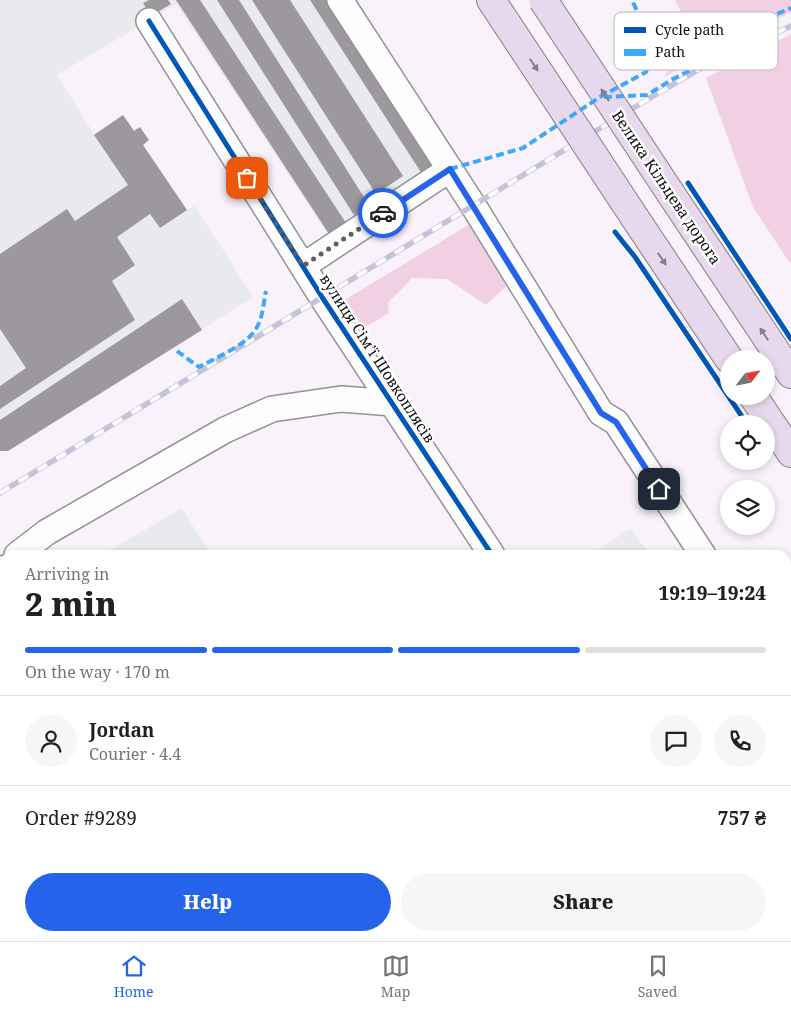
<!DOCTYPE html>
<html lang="en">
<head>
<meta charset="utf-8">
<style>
  body { margin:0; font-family:"Noto Serif",serif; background:#f6f6f6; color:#202124; height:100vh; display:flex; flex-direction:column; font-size:19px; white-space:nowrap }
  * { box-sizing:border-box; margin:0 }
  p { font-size:16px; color:#757577 }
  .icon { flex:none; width:28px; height:28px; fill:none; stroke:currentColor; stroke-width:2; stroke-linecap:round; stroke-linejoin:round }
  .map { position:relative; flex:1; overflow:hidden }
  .details { position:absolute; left:0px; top:550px; width:791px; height:391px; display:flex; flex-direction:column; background:#fff; border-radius:15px 15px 0 0; box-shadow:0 2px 8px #0003 }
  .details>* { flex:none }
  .needle { width:32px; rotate:58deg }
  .tools { position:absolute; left:720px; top:350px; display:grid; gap:10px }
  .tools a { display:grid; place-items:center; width:55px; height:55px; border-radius:50%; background:#fff; box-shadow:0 2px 8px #0003; font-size:25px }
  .pin { position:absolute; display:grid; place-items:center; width:42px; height:42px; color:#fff; margin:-21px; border-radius:10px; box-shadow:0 2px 8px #0006 }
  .courier { position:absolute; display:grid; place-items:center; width:50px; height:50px; margin:-25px; border:4px solid #2563eb; border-radius:50%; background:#fff; color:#222; box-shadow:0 1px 6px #0007 }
  .head em { font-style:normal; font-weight:800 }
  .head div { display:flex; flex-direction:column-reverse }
  .head { display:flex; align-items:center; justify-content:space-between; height:85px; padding:0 25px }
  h1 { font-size:32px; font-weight:800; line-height:38px }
  .bar { display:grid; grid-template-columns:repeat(4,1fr); gap:8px 5px; align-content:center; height:60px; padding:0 25px }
  .bar i { height:6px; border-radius:4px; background:#e0e0e0 }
  .bar .current { background:#2563eb }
  .bar p { grid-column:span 4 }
  .line { display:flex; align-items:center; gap:12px; padding:0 25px; border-top:1px solid #e0e0e0 }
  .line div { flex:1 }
  .round { display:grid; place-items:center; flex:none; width:52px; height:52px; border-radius:26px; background:#f6f6f6 }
  .button { display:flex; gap:10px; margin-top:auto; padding:10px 25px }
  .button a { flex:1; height:58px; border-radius:30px; background:#2563eb; color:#fff; font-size:20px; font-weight:800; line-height:58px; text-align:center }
  .button a+a { background:#f6f6f6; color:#202124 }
  .tabs { display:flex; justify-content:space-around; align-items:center; height:70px; border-top:1px solid #e0e0e0; background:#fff; font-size:14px; color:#757577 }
  .tabs a { display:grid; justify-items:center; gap:2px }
  .tabs .current { color:#2563eb }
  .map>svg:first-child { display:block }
  .industrial { fill:#e8eaee }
  .green { fill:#f2d0e4 }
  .building { fill:#9c989e }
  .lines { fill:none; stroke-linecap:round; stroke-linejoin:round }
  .minor-casing { stroke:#949195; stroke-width:28 }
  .major-casing { stroke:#817e82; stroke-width:30 }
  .minor { stroke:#fefdfe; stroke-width:25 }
  .major { stroke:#e8d8ed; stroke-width:28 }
  .rail-casing { stroke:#c3c3d9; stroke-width:5.5 }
  .rail { stroke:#fff; stroke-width:4; stroke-dasharray:11; stroke-linecap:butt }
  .major-bridge-casing { stroke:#817e82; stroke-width:30; stroke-linecap:butt }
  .major-bridge { stroke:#e8d8ed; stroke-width:28 }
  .quiet { stroke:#3fa9f5; stroke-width:4; stroke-dasharray:8 4; stroke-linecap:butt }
  .cycleway-casing { stroke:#fff; stroke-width:8 }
  .cycleway { stroke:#0057b8; stroke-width:5 }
  .oneway { fill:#867d89 }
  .done { stroke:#605e61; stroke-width:5; stroke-dasharray:0 9 }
  .route { stroke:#2563eb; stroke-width:6 }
  .labels { text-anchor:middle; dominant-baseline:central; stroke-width:5; stroke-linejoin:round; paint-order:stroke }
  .street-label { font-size:15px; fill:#0e0e0e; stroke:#fff }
  .key { fill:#fff; stroke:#b7b7b7; stroke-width:1 }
  .key-label { font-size:14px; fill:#0e0e0e }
</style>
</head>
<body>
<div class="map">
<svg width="791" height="941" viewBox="0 0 791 941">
  <rect width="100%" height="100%" fill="#f9f2fb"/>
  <path class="industrial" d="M0 0H328L438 170 329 236 176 4 57 75 94 134 123 115 134 131 140 127 149 140 143 145 187 210 195 206 253 297 8 451H0Z
    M182 508 211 555H103L114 548Z
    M630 529 651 555H590Z
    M5 613V936H691L694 941H0V616Z
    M786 700 791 708V941H769L766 936H786Z"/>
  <path class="green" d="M675 0H791V12L664 77 693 37Z
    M791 34V265L753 207 706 78Z
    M470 224 510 283 486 305 447 279 412 278 388 303 389 313 359 331 343 306V301Z"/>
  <path class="building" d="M149 0H168L171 4 151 16 143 3Z
    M176 0H200L346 223 329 234Z
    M217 0H239L369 205 354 215Z
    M252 0H290L403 176 376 194Z
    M310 0H327L436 169 424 177Z
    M123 115 134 131 140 127 149 140 143 145 187 210 160 228 150 214 117 237 135 265 112 281 135 320 0 409V386L26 368 0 329V254L67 209 75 221 128 185 94 135Z
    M182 299 202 330 8 451H0V420Z
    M2 712 5 718V734L0 737Z
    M791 924V941H785L782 936H786V927Z
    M210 936H296L299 941H213Z
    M358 936H402L396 941H352Z"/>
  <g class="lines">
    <g class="minor-casing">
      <path id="minor" d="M340 0 473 205 601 413 616 422 703 555
        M149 21 322 297 492 555
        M303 266 450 169
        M17 555 47 532 225 430 272 409 341 399 393 403
        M0 573 5 568
        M786 682 791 689
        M744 936 747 941"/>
    </g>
    <g class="major-casing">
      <path id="major" d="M491 0 507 24
        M671 194 791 374
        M635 218 729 359
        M753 396 791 453"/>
    </g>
    <use href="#minor" class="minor"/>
    <use href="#major" class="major"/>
    <g class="rail-casing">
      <path id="rail" d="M0 493 655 95 710 63 791 26"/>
    </g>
    <use href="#rail" class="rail"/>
    <g class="major-bridge-casing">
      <path id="major-bridge" d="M543 0 671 194
        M507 24 635 218"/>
    </g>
    <use href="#major-bridge" class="major-bridge"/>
    <path class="quiet" d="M604 97 647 95 673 79 750 40 752 37 751 25 791 8
      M450 169 523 148 600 97 646 72 654 48 632 0
      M177 351 199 367C214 359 243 346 253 333 263 321 263 305 266 291"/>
    <g class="cycleway-casing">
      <path id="cycleway" d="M149 21 322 297 492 555
        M688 183 791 339
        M615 232 635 257 747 424"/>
    </g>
    <use href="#cycleway" class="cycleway"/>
  </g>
  <defs><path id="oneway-solid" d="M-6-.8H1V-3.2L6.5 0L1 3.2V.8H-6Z" transform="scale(1.25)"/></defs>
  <g class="oneway">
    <use href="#oneway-solid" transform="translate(534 65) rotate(57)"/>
    <use href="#oneway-solid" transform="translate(605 95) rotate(-123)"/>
    <use href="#oneway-solid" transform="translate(662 259) rotate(56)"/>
    <use href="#oneway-solid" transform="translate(764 334) rotate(-124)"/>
  </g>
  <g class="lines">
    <path class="done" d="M247 178 303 266 383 213"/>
    <path class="route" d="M383 213 450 169 601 413 616 422 659 489"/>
  </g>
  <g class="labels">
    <g class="street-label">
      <text transform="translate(667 187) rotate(56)">Велика Кільцева дорога</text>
      <text transform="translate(378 358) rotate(57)">вулиця Сімʼї Шовкоплясів</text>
    </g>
  </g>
  <rect x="614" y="12" width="164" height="58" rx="8" class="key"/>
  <rect x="624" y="27" width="22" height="6" fill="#0057b8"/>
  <rect x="624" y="49" width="22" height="7" fill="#3fa9f5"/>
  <g class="key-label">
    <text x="655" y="35">Cycle path</text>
    <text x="655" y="57">Path</text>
  </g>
</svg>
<div class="tools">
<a><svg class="needle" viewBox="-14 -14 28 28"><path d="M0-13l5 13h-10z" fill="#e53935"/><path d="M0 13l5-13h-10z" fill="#757577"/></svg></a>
<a><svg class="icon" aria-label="locate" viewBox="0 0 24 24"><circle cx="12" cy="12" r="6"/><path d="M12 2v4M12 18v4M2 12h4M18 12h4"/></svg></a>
<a><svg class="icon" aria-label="layers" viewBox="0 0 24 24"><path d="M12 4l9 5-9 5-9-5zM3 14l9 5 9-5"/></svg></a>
</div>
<div class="pin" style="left:247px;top:178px;background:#ea580c"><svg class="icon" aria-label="bag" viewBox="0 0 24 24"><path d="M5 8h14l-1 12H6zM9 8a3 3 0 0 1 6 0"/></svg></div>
<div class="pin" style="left:659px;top:489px;background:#1f2937"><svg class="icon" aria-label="home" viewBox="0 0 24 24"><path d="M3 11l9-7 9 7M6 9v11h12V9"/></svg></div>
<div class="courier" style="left:383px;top:213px"><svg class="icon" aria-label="car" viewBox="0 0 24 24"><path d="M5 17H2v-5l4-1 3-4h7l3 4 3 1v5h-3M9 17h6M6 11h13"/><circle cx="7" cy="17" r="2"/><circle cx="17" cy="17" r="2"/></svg></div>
<section class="details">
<div class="head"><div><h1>2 min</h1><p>Arriving in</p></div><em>19:19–19:24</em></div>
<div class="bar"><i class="current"></i><i class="current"></i><i class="current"></i><i></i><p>On the way · 170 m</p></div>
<div class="line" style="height:90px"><a class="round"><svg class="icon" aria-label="person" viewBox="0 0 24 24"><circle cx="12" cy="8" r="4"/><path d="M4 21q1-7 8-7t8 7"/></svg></a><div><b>Jordan</b><p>Courier · 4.4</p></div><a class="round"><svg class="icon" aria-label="chat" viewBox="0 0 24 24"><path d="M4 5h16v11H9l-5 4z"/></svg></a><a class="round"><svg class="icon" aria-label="phone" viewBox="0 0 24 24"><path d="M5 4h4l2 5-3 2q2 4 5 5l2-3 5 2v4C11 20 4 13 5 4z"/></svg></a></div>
<div class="line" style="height:65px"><div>Order #9289</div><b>757 ₴</b></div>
<div class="button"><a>Help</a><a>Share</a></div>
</section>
</div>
<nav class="tabs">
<a class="current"><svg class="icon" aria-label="home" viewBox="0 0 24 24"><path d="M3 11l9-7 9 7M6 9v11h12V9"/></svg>Home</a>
<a><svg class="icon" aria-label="map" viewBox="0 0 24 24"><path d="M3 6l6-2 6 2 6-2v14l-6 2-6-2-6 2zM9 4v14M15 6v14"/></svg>Map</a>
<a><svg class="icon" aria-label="saved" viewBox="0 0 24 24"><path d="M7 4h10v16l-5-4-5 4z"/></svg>Saved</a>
</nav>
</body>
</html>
